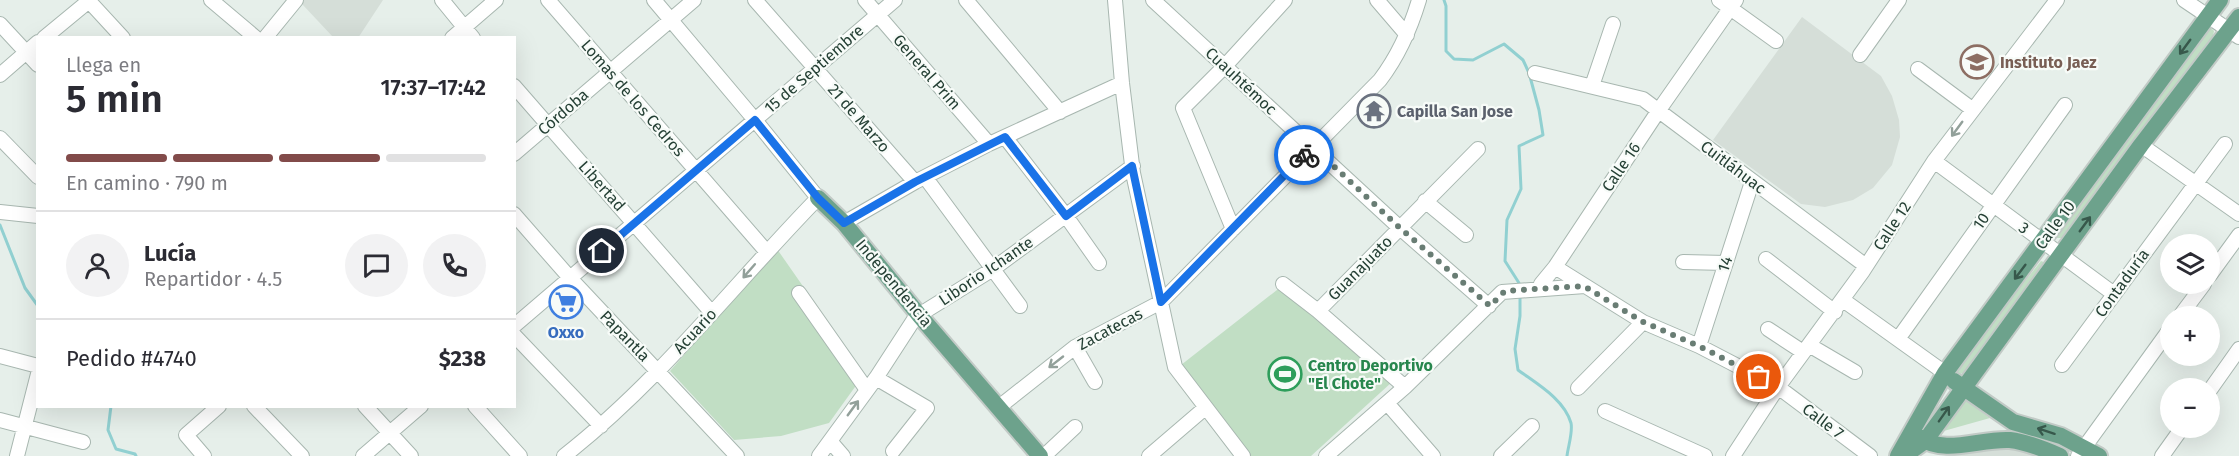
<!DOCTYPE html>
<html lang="es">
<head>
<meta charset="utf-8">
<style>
  body { margin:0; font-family:"Fira Sans",sans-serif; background:#f2f2f3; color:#2b2b33; height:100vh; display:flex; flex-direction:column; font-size:22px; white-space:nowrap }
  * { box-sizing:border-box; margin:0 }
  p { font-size:20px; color:#7c7c81 }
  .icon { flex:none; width:33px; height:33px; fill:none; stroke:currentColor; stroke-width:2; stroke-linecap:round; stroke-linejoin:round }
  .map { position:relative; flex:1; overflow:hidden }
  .drawer { position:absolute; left:36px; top:36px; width:480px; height:372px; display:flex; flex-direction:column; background:#fff; border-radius:0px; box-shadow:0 6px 24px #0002 }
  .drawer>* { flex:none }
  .fabs { position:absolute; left:2160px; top:234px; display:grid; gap:12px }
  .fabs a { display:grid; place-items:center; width:60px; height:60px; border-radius:50%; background:#fff; box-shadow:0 6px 24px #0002; font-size:30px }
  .pin { position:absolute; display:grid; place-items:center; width:51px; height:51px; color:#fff; margin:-26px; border:3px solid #fff; border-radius:50%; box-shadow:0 2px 6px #0007 }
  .courier { position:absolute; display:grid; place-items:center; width:60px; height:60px; margin:-30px; border:4px solid #1a73e8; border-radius:50%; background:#fff; color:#222; box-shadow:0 2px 8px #0007 }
  .overview em { font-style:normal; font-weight:600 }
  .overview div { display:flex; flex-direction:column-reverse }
  .overview { display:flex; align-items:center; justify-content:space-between; height:102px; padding:0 30px }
  h1 { font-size:39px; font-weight:600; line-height:45px }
  .bar { display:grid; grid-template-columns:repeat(4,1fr); gap:9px 6px; align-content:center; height:72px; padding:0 30px }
  .bar i { height:8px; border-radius:4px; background:#e1e1e2 }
  .bar .active { background:#824b4a }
  .bar p { grid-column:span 4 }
  .line { display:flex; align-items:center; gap:15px; padding:0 30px; border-top:2px solid #e1e1e2 }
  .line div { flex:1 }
  .round { display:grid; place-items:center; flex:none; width:63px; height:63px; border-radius:32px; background:#f2f2f3 }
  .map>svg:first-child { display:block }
  .built { fill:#d5ded8 }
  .green { fill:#c1dec4 }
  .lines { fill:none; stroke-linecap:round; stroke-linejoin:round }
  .stream { stroke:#91d0d1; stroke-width:3 }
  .minor-casing { stroke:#a8b7b0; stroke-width:16 }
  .major-casing { stroke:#c2cac6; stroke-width:20 }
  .minor { stroke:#fff; stroke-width:14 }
  .major { stroke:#6da28c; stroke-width:16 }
  .oneway { stroke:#37584b }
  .oneway2 { stroke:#92a09a }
  .done { stroke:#697d74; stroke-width:6; stroke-dasharray:0 10.8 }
  .route { stroke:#1a73e8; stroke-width:8 }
  .labels { text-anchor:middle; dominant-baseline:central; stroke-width:4.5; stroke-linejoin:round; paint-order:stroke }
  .education-label { font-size:16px; font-weight:bold; fill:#785e54; stroke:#f7fbf8; text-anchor:start }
  .street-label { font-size:16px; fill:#254035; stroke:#f7fbf8 }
  .worship-label { font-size:16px; font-weight:bold; fill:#5b616d; stroke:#f7fbf8; text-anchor:start }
  .shop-label { font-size:16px; font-weight:bold; fill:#366cbe; stroke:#f7fbf8 }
  .leisure-label { font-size:16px; font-weight:bold; fill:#27864d; stroke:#f7fbf8; text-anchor:start }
</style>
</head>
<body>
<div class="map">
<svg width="2239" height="456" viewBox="0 0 2239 456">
  <rect width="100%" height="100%" fill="#e6efea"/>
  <path class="built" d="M304 0H383L358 38 333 37 302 4Z
    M1802 17 1881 76 1892 96 1899 120 1900 137 1892 165 1873 188 1853 200 1825 207 1801 204 1713 140Z
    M1977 447H2019L2047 456H1946Z"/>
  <path class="green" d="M2210 27 2214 31 2213 36 2062 238H2055L2054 237Z
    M777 249 821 312 814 317 860 380 829 423 781 436 734 440 670 371Z
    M2041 261 2046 263 1966 373 1958 374 1957 367Z
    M1282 286 1392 382 1311 456H1248L1181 365Z
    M1958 395 1990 418 1933 434Z"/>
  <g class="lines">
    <path class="stream" d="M1444 0 1446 6V51L1454 59 1473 60 1504 44 1523 60 1529 73 1539 110 1543 135 1519 146 1521 189 1507 220 1505 261 1519 283V288
      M0 225 25 288 38 306
      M1520 294V316L1515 349 1518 370C1537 384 1564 399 1571 423 1573 432 1568 447 1567 456
      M111 406 108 430 116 449 135 454 136 456"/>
    <g class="minor-casing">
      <path id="minor" d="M88 0 123 38
        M211 0 256 38
        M442 0 473 38
        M548 0 766 251
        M755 0 915 182
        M865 0 989 144
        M966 0 1060 112
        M1115 0 1122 83 1133 173 1175 367 1243 456
        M1153 0 1400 228 1489 306
        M1377 0 1407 35
        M1719 0 1776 41
        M2184 0 2239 37
        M0 24 38 65
        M44 38 90 0
        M265 38 296 0
        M452 38 496 0
        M1860 55 1899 0
        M1918 69 1972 109
        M1535 73 1643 99 1866 266
        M0 75 38 42
        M514 86 712 313
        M1592 86 1613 24
        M1005 137 1066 216 1099 263
        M0 138 38 177
        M2141 145 2239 214
        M514 154 694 0
        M1934 161 2114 294
        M925 177 1020 306
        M1425 201 1466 235
        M0 212 38 216
        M514 214 570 278 737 456
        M844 223 915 182 989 144 1122 83
        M1233 229 1183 108 1225 66 1285 0
        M1766 259 1835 312
        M1683 262 1726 263
        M1555 267 1643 322 1699 346 1778 387 1870 456
        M2210 275 2239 235
        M1283 284 1318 311 1405 387
        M1541 289V284L1555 267 1659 110 1736 0
        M799 293 867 390
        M1843 300 1945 373
        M1318 311 1478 149
        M2180 316 2204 284
        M514 326 895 0
        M1768 329 1803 352
        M514 335 601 426
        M1898 339 2065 105
        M1809 345 1855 372
        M1699 346 1752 182
        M1075 347 1095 382
        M0 356 38 366
        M2062 365 2225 144
        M876 378 927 408 893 451
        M1578 388 1643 322
        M2210 390 2239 349
        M1387 403 1433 456
        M254 406 302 456
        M365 406 411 456
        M475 406 520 456
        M999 407 1075 347 1161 302 1380 80C1399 55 1410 30 1419 0
        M1605 411 1705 456
        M0 420 83 442
        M830 441 843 456
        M17 456 38 374
        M204 456 186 435 219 406
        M363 456 421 406
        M564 456C659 382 734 284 818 198L755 120 654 0
        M819 456 876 378 913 321 919 315 993 269 1133 166
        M1044 456 1075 427
        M1149 456 1205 408
        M1326 456 1405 387 1502 292 1585 286
        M1501 456 1532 426
        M1733 456 1778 387 1863 271 1934 161 2057 0
        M2078 456 2170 329
        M2162 456 2182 428"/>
    </g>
    <g class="major-casing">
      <path id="major" d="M818 198 844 223 919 315 1040 456
        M1954 381 2013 422 2061 436 2099 456
        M1919 437C1945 456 1980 438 2010 440 2027 442 2044 449 2060 456
        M1898 456 1945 373 2220 0
        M1904 456 1925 441 2141 145 2239 17"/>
    </g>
    <use href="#minor" class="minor"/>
    <use href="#major" class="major"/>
  </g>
  <defs><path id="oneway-shaft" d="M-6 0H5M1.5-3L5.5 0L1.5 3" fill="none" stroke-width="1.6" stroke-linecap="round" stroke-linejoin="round" transform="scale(1.5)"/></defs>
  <g class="oneway">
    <use href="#oneway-shaft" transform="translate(2185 47) rotate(126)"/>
    <use href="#oneway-shaft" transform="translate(2085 224) rotate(-54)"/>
    <use href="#oneway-shaft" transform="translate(2020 272) rotate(127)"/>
    <use href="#oneway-shaft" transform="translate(1944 414) rotate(-55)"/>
    <use href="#oneway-shaft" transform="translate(2046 431) rotate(-162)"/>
  </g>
  <g class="oneway2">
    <use href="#oneway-shaft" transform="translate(1957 129) rotate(126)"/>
    <use href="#oneway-shaft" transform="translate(749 271) rotate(131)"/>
    <use href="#oneway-shaft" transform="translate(1056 362) rotate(142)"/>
    <use href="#oneway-shaft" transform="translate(853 408) rotate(-54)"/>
  </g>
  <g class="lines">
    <path class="done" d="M1304 155 1312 146 1400 228 1490 306 1505 291 1584 286 1643 322 1699 346 1759 377"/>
    <path class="route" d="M602 251 755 120 818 198 844 223 915 182 1005 137 1066 216 1132 166 1161 302 1304 155"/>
  </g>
  <defs>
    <g id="school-ring" transform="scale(1.725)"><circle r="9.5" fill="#f7fbf8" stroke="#8d6e63" stroke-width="1.5"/><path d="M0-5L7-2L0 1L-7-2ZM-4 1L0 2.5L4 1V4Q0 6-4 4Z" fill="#8d6e63"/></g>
    <g id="temple-ring" transform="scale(1.725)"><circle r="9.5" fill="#f7fbf8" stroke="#6b7280" stroke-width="1.5"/><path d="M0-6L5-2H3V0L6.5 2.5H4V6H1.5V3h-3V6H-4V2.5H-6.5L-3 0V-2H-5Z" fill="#6b7280"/></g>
    <g id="supermarket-ring" transform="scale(1.725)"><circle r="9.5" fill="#f7fbf8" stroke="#3f7fe0" stroke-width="1.5"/><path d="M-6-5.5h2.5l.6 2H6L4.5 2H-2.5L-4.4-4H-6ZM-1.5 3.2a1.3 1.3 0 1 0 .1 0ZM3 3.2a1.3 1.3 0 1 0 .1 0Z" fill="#3f7fe0"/></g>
    <g id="stadium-ring" transform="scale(1.725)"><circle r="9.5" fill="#f7fbf8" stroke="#2e9e5b" stroke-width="1.5"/><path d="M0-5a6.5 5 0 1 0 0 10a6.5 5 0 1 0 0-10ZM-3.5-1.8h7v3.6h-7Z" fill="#2e9e5b"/></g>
  </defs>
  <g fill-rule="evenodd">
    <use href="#school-ring" x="1977" y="62"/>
    <use href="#temple-ring" x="1374" y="111"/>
    <use href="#supermarket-ring" x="566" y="302"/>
    <use href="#stadium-ring" x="1285" y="374"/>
  </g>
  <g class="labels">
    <g class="education-label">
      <text x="2000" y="62">Instituto Jaez</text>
    </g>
    <g class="street-label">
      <text transform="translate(814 69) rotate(-41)">15 de Septiembre</text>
      <text transform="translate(927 72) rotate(49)">General Prim</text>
      <text transform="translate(1241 81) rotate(43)">Cuauhtémoc</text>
      <text transform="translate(633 98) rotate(49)">Lomas de los Cedros</text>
      <text transform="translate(563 112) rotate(-41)">Córdoba</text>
      <text transform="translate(859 118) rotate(49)">21 de Marzo</text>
      <text transform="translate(1621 167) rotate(-56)">Calle 16</text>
      <text transform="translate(1733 167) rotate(37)">Cuitláhuac</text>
      <text transform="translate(602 186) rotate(48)">Libertad</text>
      <text transform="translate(1981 221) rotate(-55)">10</text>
      <text transform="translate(2055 225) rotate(-54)">Calle 10</text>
      <text transform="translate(1892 226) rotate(-57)">Calle 12</text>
      <text transform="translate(2024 228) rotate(36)">3</text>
      <text transform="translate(1725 264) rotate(-72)">14</text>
      <text transform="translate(1360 268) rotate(-45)">Guanajuato</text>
      <text transform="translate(986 271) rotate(-34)">Liborio Ichante</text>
      <text transform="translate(894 283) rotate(50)">Independencia</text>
      <text transform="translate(2122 283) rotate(-54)">Contaduría</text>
      <text transform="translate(1110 329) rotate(-28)">Zacatecas</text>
      <text transform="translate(695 331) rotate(-47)">Acuario</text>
      <text transform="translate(625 336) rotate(46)">Papantla</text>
      <text transform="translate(1823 421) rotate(37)">Calle 7</text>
    </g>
    <g class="worship-label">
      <text x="1397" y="111">Capilla San Jose</text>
    </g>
    <g class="shop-label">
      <text x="566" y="332">Oxxo</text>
    </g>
    <g class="leisure-label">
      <text x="1308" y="365">Centro Deportivo<tspan x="1308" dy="18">"El Chote"</tspan></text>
    </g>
  </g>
</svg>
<div class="fabs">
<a><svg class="icon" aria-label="layers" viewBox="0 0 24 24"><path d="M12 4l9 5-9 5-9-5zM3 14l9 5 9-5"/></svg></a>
<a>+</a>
<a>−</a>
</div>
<div class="pin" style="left:1759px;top:377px;background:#ea580c"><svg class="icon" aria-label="bag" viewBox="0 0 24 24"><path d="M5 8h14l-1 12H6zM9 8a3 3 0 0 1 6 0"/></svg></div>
<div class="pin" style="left:602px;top:251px;background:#1f2937"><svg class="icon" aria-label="home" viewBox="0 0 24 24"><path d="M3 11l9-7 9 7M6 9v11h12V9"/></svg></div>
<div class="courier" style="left:1304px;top:155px"><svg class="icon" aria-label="bike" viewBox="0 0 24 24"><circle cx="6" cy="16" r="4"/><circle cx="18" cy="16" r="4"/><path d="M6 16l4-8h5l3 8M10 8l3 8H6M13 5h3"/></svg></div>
<section class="drawer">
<div class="overview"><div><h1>5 min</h1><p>Llega en</p></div><em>17:37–17:42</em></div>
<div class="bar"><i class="active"></i><i class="active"></i><i class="active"></i><i></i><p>En camino · 790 m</p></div>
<div class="line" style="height:108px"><a class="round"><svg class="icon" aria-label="person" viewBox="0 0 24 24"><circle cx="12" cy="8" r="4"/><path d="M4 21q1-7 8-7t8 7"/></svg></a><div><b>Lucía</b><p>Repartidor · 4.5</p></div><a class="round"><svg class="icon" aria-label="chat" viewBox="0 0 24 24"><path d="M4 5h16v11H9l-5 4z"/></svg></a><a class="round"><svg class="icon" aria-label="phone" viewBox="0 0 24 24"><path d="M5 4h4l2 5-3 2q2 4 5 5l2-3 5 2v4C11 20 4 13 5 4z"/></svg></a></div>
<div class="line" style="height:78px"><div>Pedido #4740</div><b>$238</b></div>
</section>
</div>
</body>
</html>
